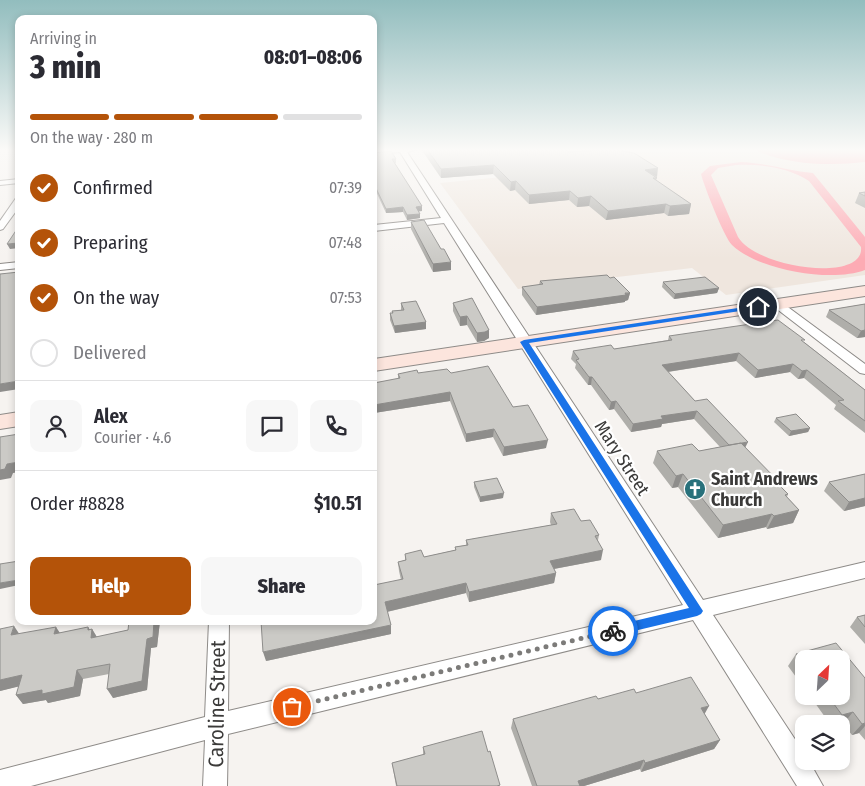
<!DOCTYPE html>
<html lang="en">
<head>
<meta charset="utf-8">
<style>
  body { margin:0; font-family:"Fira Sans Condensed",sans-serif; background:#f7f7f7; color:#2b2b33; height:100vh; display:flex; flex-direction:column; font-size:19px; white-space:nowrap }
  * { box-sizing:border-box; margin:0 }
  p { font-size:16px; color:#7c7c81 }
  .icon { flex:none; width:28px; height:28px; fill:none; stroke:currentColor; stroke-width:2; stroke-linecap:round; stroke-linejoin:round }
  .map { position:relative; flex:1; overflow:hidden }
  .drawer { position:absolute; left:15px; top:15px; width:362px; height:610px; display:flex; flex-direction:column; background:#fff; border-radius:10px; box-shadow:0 2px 8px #0003 }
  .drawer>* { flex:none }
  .needle { width:32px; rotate:25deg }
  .controls { position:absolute; left:795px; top:650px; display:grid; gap:10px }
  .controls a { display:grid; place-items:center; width:55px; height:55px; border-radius:10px; background:#fff; box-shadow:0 2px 8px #0003; font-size:25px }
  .pin { position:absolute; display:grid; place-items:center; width:42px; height:42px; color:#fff; margin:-21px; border:2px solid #fff; border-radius:50%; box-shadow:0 1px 5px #0007 }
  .courier { position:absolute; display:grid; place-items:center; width:50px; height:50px; margin:-25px; border:4px solid #1a73e8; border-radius:50%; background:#fff; color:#222; box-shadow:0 1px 6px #0007 }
  .headline em { font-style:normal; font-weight:800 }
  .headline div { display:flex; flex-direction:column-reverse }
  .headline { display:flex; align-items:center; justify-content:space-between; height:85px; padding:0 15px }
  h1 { font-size:32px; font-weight:800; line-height:38px }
  .bar { display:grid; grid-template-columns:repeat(4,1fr); gap:8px 5px; align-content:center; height:60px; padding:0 15px }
  .bar i { height:6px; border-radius:4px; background:#e1e1e2 }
  .bar .selected { background:#b45309 }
  .bar p { grid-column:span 4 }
  .line { display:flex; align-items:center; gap:12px; padding:0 15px; border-top:1px solid #e1e1e2 }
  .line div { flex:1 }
  .round { display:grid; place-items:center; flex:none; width:52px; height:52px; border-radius:10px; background:#f7f7f7 }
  ol { padding:0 15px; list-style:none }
  li { display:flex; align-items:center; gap:15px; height:55px }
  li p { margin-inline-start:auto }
  li .icon { padding:5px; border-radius:50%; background:#b45309; color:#fff; stroke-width:4 }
  li:last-child { color:#7c7c81 }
  li i { width:28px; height:28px; border:2px solid #e1e1e2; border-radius:50% }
  .action { display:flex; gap:10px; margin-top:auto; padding:10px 15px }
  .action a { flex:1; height:58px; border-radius:10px; background:#b45309; color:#fff; font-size:20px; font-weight:800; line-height:58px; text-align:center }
  .action a+a { background:#f7f7f7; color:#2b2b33 }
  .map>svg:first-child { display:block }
  .built { fill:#efe6de }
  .green { fill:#fdabb4; fill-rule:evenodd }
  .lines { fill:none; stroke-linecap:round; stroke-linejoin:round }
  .street-casing { stroke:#8e8b88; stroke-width:2 }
  .secondary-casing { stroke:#8e8b88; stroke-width:2 }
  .street { fill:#fff; fill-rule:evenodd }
  .secondary { fill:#fce5dd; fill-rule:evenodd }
  .wall { fill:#afaeaa }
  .shaded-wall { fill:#8e8d8b }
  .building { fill:#cbcac6; stroke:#8e8d8b }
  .route { fill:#1a73e8 }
  .done { stroke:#7c7b79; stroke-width:5; stroke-dasharray:0 9 }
  .labels { text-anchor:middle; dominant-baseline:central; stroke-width:4.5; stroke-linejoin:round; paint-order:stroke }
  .street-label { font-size:18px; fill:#3b3a39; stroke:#fff }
  .poi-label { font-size:18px; font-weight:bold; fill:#3b3a39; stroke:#fff; text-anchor:start }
  .near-street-label { font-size:21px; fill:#3b3a39; stroke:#fff }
</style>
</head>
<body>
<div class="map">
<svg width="865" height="786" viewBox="0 0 865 786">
  <rect width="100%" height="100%" fill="#f6f3f0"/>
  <path class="built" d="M515 149H865V275L726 295 692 268 518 289 440 183 542 173Z"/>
  <path class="green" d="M753 149H865V162C829 166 786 165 753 149Z
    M741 162C766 163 789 171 813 173L865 237V270C831 283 758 270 732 245 724 237 704 186 701 174L710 166ZM736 165C761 164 788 167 809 181L861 247C865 283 758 269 738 237L711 175 718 168Z"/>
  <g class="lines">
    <g class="street-casing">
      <path id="street" d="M391 149H418L407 152 703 600 865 562V578L713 615 804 753V761H809L823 786H797L693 620 228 734 227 786H203L205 740 31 786H0V770L205 717 209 621H229L228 711 683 605 444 223 374 231V225L441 218 400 152 374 154V150Z
        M19 179V183L0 185V181Z
        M16 198H19V207L3 229 0 230V221Z
        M19 262V268L0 270V264Z
        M777 301 781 302 865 364V374L860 373 773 306 771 304Z"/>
    </g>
    <g class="secondary-casing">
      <path id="secondary" d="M865 286V296L374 371V359Z
        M19 412V426L0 429V415Z"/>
    </g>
    <use href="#street" class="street"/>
    <use href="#secondary" class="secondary"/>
  </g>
  <path class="wall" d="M421 149H565L569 152 622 151 657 177 656 181 691 204 689 214 668 216 664 213 606 220 589 206 577 207 569 200 529 204 515 190 510 191 493 174 441 178Z
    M374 153 396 159V163H395L422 211H418L420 218 407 220 403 212 386 213 374 187Z
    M865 192V208L855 203 859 193Z
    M411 222 451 270 433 272 411 229Z
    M610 278 630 293 628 300 625 301V302L536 315 522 295V287L539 285 540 281Z
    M663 282 719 288 717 293 674 299 662 287Z
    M401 303 426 322V329L395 333 390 320V313H392V311L401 310Z
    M453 303 489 330V338L484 341 477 342 467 325 460 326 453 311Z
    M865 304V337L857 338 826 317 829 310Z
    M669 336 804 342 865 390V433L834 409 836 405 804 378 798 379 790 372 755 378 736 361 668 372 695 401 745 448 788 494 787 497 799 510 793 523 767 529 766 527 718 538 678 487 672 488 653 463 657 451H699L720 447 694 419 662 424 661 427 631 432 614 409 609 410 591 385H588L575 368 576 364 571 359 573 351 614 349 668 340Z
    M451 373 513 407 546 448 503 456 493 437 466 442 450 401 374 413V383L398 379V374Z
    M776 418 810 428 808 432 789 436 774 422Z
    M865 474V506L844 511 824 491 829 482Z
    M474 482 503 498 480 502 474 487Z
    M551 513 581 521 599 535 598 540 601 560 554 569 556 573 554 583 469 602 466 593 387 612 391 634 266 661 401 580 399 571 398 562 405 560V554L424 557 455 550V547L466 545V540L551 525 550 522Z
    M865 615V644L850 627 857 617Z
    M129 621H160L157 647 151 648 147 690 113 698 109 674 83 679 80 696 48 703 46 700 23 704 16 695 19 686 0 691 20 634 60 633 88 627 90 630 92 629 97 637 128 630Z
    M796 654 865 678V740L859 733 852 735 843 724H830L810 696H841L804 659V688L788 666Z
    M636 693 704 714 720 740 714 749 641 772 640 769 584 786H532L511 728 513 719 598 699Z
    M423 747 488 752 500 786H396L392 763 423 755Z"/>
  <path class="shaded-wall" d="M494 165 493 174 441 178V169Z
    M658 168 657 177 645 170Z
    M516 181 515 190 510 191 511 182Z
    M570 191 569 200 529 204V195Z
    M591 196 589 206 577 207 578 198Z
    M666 204 664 213 606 220 608 211Z
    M691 204 689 214 668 216 670 206Z
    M422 206V211L416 212V207Z
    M403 207V212L386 213V209Z
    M420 214V218L407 220V215Z
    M19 243V248L10 249 7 244Z
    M451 262V270L433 272V264Z
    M719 288 717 293 674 299 675 294Z
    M630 293 628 300 625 301V302L536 315 537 307Z
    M467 316V325L460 326V317Z
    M426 322V329L395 333 394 326Z
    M489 330V338L484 341 477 342V333Z
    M865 330V337L857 338 861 331Z
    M739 353 736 361 660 373 662 365Z
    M793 364 790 372 755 378 758 370Z
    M807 370 804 378 798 379 802 371Z
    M589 377H592L591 385H588Z
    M19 381V389L0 392V384Z
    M450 392V401L374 413V405Z
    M616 401 614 409 609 410 611 402Z
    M697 411 694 419 662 424 661 427 631 432 633 424 661 416Z
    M810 428 808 432 789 436 791 431Z
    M494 429 493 437 466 442V434Z
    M548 440 546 448 503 456 504 447Z
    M748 442 744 450 729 445Z
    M374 460H376V465H374Z
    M19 462V472L13 473 11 478 0 480V470L7 464Z
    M683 474 678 487 672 488 676 476Z
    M504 493 503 498 480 502V497Z
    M865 498V506L844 511 849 502Z
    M799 510 793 523 767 529 774 516Z
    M772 514 766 527 718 538 723 525Z
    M603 550 601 560 548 570 550 561Z
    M556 573 554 583 469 602V592Z
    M19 580V585L0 589V583Z
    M466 583V593L386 612 385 602Z
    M154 621H160L157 647 151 648 147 690 113 698 107 689 147 639Z
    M391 625V634L266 661 263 652Z
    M14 626 20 635H11Z
    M56 627 62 636 54 634Z
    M88 627 92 633V629L98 639 91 638 88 630Z
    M77 670 83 679 80 696 48 703 46 700 23 704 16 695Z
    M22 675 29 684 0 691V680Z
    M709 706 704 715 701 708Z
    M853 712 843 724 841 725V724H835L842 715Z
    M865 723V726L859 733 852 735 862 724Z
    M720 740 714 749 641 772 645 763Z
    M644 760 640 769 584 786H576L578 781Z"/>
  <path class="building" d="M427 149H565L569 152 599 150V149H622V151L634 153 658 168 645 170 657 178H653L691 204 670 206 666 204 608 211 591 196 578 198 570 191 529 195 516 181 511 182 494 165 441 169Z
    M391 151 396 159H392L422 206 416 207 420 214 407 215 403 207 386 209 374 184V153Z
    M865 192V196L859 193Z
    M424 220 441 249H444L451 262 433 264 411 222Z
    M19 226V243L7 244Z
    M19 272V381L0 384V274Z
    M607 275 610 278 614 277 630 293H625L626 295 537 307 522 287 543 284 540 281Z
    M705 277 719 288 675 294 663 282Z
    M472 298 489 330 485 332 477 333 467 316 460 317 453 303Z
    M416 301 426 322 394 326 390 313H393L392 311 404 310 401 303Z
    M865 304V330L861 331 829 310Z
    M778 320 805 340H801L865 390V421L838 401 844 400 807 370 802 371 793 364 758 370 739 353 662 365 695 401 707 399 748 442 729 445 697 411 661 416 663 419 633 424 616 401 611 402 592 377H589L576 360 579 359 573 351 611 345 614 349 672 340 669 336Z
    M488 366 513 407 528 405 548 440 504 447 494 429 466 434 450 392 374 405V383L400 378 398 374 417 370 418 373 447 369 451 373Z
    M796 414 810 428 791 431 776 418Z
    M19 434V462L7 464 5 469 0 470V437Z
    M741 443 782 485 780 486 788 494 785 495 799 510 774 516 772 514 723 525 683 474 676 476 657 451 692 444 699 451Z
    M374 451 376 460H374Z
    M865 474V498L849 502 829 482Z
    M497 478 504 493 480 497 474 482Z
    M574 509 581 521 590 520 599 535 595 536 603 550 550 561 556 573 469 592 466 583 385 602 391 625 263 652 261 621H374V585L403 579 398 562 406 560 405 554 421 550 424 557 456 550 455 547 468 545 466 540 557 524 551 513Z
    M19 561V580L0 583V564Z
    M865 615V627L857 617Z
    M129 621H154L153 637 147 639 142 681 107 689 110 664 77 670 74 687 42 694V690L16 695 22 675 0 680V629L14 626 11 635 56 627 54 634 88 627V630L92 629 91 638 128 630Z
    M836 643 865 678V723L862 724 853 712 842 715 828 696H841V659H804V664L796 654Z
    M691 677 709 706 701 708 720 740 645 763 644 760 578 781 580 786H537L513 719 596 696 598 699 634 689 636 693Z
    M482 731 488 752 490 751 500 785 497 786H397L392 763 425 754 423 747Z"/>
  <linearGradient id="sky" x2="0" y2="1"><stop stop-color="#92bdbe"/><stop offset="0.58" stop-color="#fbfaf8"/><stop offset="1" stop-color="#fbfaf8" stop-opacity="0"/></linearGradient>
  <rect width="865" height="259" fill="url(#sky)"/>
  <path class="route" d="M758 305 761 307 760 308 529 343 703 611 701 614 697 616 613 636 609 635 607 631 609 627 613 626 689 608 520 342 524 340Z"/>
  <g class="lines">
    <path class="done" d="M292 707 613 631"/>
  </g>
  <defs>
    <g id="church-disc" transform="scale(1.125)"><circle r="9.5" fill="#28717b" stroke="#fff"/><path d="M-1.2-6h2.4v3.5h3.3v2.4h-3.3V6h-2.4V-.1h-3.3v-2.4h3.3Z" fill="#fff"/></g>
  </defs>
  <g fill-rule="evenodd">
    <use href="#church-disc" x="695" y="489"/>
  </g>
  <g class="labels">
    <g class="street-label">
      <text transform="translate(622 458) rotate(57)">Mary Street</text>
    </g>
    <g class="poi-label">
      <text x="711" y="479">Saint Andrews<tspan x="711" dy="21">Church</tspan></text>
    </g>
    <g class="near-street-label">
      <text transform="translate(217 704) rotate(-89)">Caroline Street</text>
    </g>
  </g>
</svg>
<div class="controls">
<a><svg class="needle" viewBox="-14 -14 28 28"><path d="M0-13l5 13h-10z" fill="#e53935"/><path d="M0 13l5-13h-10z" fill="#7c7c81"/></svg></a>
<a><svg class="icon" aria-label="layers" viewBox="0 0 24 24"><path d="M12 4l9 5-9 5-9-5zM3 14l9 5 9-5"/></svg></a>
</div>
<div class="pin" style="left:292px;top:707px;background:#ea580c"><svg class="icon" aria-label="bag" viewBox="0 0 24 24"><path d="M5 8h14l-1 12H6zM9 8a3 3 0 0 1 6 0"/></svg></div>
<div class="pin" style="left:758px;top:307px;background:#1f2937"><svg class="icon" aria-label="home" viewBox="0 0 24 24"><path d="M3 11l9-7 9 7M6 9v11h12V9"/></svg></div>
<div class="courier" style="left:613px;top:631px"><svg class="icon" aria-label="bike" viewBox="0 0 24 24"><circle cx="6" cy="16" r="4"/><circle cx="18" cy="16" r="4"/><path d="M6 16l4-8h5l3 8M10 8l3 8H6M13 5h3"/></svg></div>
<section class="drawer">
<div class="headline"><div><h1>3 min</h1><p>Arriving in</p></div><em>08:01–08:06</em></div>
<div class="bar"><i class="selected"></i><i class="selected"></i><i class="selected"></i><i></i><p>On the way · 280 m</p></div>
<ol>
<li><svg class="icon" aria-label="check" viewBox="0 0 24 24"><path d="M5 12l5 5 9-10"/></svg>Confirmed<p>07:39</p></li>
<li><svg class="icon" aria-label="check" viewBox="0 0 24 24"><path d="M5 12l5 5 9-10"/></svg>Preparing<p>07:48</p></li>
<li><svg class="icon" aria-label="check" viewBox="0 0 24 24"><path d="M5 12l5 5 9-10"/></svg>On the way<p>07:53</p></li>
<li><i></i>Delivered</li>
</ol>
<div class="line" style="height:90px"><a class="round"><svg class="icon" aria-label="person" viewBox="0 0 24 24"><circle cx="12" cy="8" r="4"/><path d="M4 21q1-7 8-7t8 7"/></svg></a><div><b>Alex</b><p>Courier · 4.6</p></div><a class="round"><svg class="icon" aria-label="chat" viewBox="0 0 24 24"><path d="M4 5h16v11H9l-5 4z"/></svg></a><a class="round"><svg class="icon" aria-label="phone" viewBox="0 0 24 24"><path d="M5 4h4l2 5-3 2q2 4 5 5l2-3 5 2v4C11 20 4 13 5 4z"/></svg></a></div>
<div class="line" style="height:65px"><div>Order #8828</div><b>$10.51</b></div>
<div class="action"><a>Help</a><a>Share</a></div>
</section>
</div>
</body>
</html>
